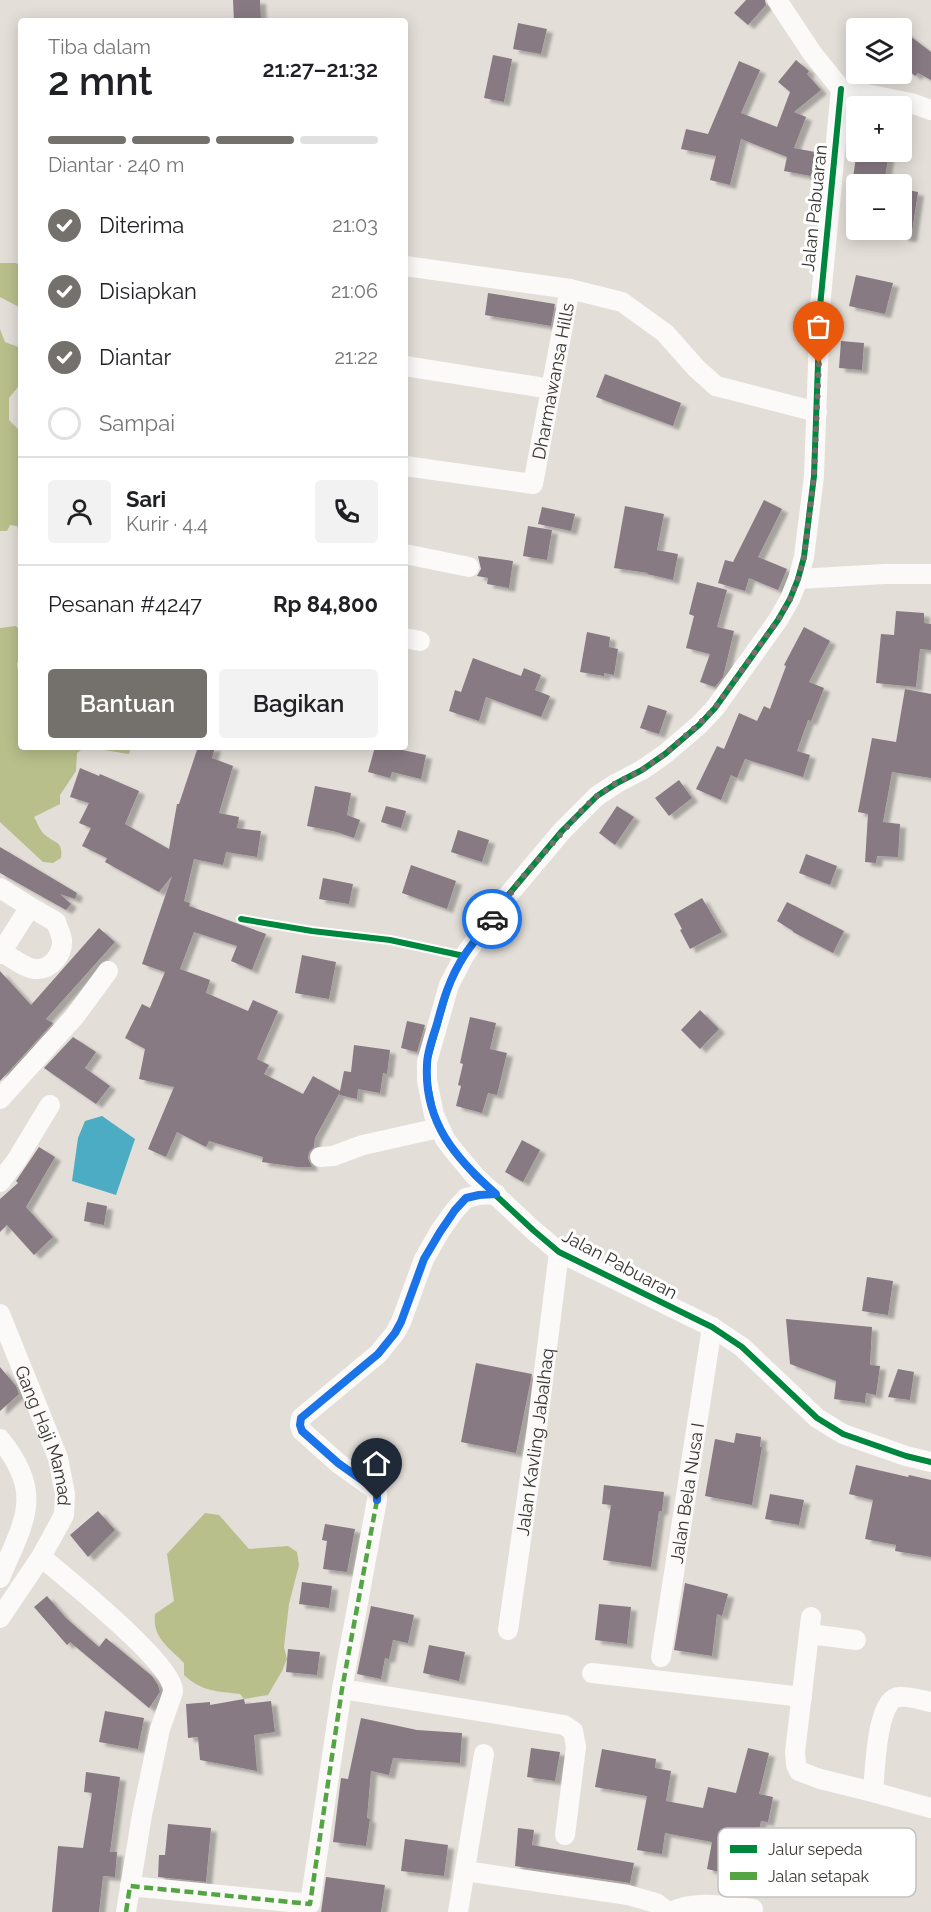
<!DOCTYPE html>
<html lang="id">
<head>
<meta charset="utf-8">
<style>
  body { margin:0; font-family:Raleway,sans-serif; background:#f2f2f2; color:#202124; height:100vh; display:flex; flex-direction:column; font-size:22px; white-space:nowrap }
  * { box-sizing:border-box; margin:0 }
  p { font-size:20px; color:#757577 }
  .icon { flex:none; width:33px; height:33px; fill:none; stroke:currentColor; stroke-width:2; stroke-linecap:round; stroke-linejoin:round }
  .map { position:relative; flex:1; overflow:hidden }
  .drawer { position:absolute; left:18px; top:18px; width:390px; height:732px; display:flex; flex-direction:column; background:#fff; border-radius:6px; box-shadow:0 3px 15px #0003 }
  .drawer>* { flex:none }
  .controls { position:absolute; left:846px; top:18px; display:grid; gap:12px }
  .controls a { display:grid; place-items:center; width:66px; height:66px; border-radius:6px; background:#fff; box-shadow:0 3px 15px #0003; font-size:30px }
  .pin { position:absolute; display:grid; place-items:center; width:51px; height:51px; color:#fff; margin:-62px -26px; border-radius:50% 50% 50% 0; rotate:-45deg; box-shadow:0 0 6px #0007 }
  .pin .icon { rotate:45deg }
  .courier { position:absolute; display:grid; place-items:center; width:60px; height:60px; margin:-30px; border:4px solid #1a73e8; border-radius:50%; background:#fff; color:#222; box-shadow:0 2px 8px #0007 }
  .head em { font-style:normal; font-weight:600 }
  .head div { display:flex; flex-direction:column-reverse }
  .head { display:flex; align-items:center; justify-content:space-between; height:102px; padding:0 30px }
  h1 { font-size:39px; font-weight:600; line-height:45px }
  .bar { display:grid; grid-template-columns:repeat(4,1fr); gap:9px 6px; align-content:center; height:72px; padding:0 30px }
  .bar i { height:8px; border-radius:4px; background:#e0e0e0 }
  .bar .selected { background:#74706b }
  .bar p { grid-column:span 4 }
  .line { display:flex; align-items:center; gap:15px; padding:0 30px; border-top:2px solid #e0e0e0 }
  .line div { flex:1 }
  .round { display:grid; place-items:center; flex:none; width:63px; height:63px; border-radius:6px; background:#f2f2f2 }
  ol { padding:0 30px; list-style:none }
  li { display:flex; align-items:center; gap:18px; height:66px }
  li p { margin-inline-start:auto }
  li .icon { padding:6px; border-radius:50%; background:#74706b; color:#fff; stroke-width:4 }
  li:last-child { color:#757577 }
  li i { width:33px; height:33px; border:3px solid #e0e0e0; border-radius:50% }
  .primary-button { display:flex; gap:12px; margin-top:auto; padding:12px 30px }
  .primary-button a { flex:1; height:69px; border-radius:6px; background:#74706b; color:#fff; font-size:24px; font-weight:600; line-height:69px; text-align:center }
  .primary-button a+a { background:#f2f2f2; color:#202124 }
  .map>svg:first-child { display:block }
  .forest { fill:#b8bf8b }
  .water { fill:#4bacc4 }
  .building { fill:#887a83; filter:url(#shadow) }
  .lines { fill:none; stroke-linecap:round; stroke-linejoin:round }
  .street { stroke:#fbfaf9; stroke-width:20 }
  .quiet { stroke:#53a544; stroke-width:4.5; stroke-dasharray:9 4.5; stroke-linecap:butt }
  .cycleway-casing { stroke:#fff; stroke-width:10 }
  .cycleway { stroke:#00873e; stroke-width:6 }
  .done { stroke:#74706b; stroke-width:6; stroke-dasharray:0 10.8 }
  .route { stroke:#1a73e8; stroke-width:8 }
  .labels { text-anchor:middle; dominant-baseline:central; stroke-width:6; stroke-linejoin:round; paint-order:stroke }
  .street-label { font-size:18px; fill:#393531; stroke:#fff }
  .key { fill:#fff; stroke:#c4c2c1; stroke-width:1.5 }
  .key-label { font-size:16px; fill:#393531 }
</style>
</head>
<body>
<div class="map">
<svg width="931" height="1912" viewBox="0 0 931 1912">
  <defs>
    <filter id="shadow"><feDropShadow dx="6" dy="4" stdDeviation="1.5" flood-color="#0004"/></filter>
  </defs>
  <rect width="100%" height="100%" fill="#e3ded8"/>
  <path class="forest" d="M0 263H16L21 266V308L0 297Z
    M0 329 5 342 21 348V383L9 398V420L21 432V539L17 526 10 525 7 531H0Z
    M16 626 21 632V653L17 664 18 672 21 673V747H131L129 754 85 747 77 753 76 771 60 795V804L34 817C37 822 40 831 45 835 56 844 63 841 61 858L53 863 43 862 0 822V628Z
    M205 1513 219 1515 249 1549 288 1546 297 1552 299 1565 289 1604 284 1647 287 1659 282 1671 268 1695 244 1699 240 1694C217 1691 202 1692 184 1675V1663C169 1647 152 1638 155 1614L174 1601 167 1554Z"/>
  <path class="water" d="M102 1116 135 1139 116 1195 72 1181 78 1138 85 1121Z"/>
  <path class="building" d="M233 0H260L261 21H234Z
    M746 0H765L766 5 748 25 734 13Z
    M518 23 547 29 541 54 513 49Z
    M902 30 931 52V80L918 73 915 76 902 65Z
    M493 55 512 59 504 102 484 98Z
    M796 60 809 71 807 74 821 90 794 112 806 117 794 148 815 152 811 176 784 171 787 157 741 139 730 185 710 180 716 156 681 149 686 129 708 134 739 61 760 70 741 113 777 127 790 92 778 82Z
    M864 152H889L884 184H865L866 180 853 178 856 157 863 158Z
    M902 189 918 192 911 238 902 237Z
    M856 275 893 283 885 314 849 306Z
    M488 293 555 304 551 326 485 315Z
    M841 341 864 343 862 370 839 368Z
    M605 374 681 403 673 426 596 397Z
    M764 500 782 509 758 557 787 569 778 590 749 578 745 591 718 583 725 560 733 562Z
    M625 506 664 514 657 550 678 554 673 580 647 574 648 573 614 568Z
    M542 507 575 514 571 531 538 524Z
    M528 526 552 530 547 560 523 556Z
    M478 556 513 561 509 588 487 584 488 578 477 576 481 569Z
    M697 582 727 590 717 627 734 631 723 677 715 687 700 682 710 654 686 648 694 616 689 614Z
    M896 611 924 613V623L931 624V650L920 649 916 687 876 683 881 634 894 635Z
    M804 627 830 641 809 682 824 688 811 721 808 720 797 751 810 755 803 777 745 759 737 778 731 775 721 800 696 789 717 746 724 749 739 713 757 721 764 706 770 709 786 666 784 665Z
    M587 632 610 637 609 647 618 649 614 675 604 673V676L580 672Z
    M473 658 521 676 524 668 541 675 535 690 550 696 541 717 486 697 479 721 449 711 455 690 461 692Z
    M905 689 931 694V778L892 772 883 822 900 824 898 857 877 856 876 863 865 862 868 814 858 812 872 738 896 742Z
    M648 705 667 711 659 734 640 728Z
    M198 747H215L212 758 233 766 219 813 239 817 237 828 261 831 257 857 226 852 223 865 194 859 184 901 190 903 189 906 266 934 252 970 231 961 237 946 194 932 180 969 210 980 206 993 248 1011 253 1000 278 1011 257 1059 269 1065 264 1074 303 1094 313 1076 340 1091 344 1071 351 1072 354 1045 390 1050 387 1074 383 1073 380 1093 358 1089 357 1099 339 1095 340 1092 315 1138 314 1147 309 1152 308 1158 312 1167H297L262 1162 263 1157 209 1141 206 1147 177 1132 166 1157 148 1149 174 1087 139 1079 145 1049 125 1038 142 1004 150 1008 165 972 142 964 172 876 159 892 105 862 107 858 82 846 91 828 79 823 89 803 70 797 80 768 99 776 100 774 139 791 125 824 169 849 177 804H179Z
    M375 747H398V749L426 755 421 779 392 772 390 778 368 772Z
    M679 780 692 798 669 816 655 798Z
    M315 786 351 793 347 815 360 820 354 838 337 832 307 826Z
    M386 806 406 811 401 828 381 822Z
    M617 806 634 817 615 845 599 833Z
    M458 830 489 840 482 862 451 852Z
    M0 847 77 893 75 899 60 894 71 904 66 910 0 873Z
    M806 854 837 866 830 885 799 873Z
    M411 865 456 881 447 909 402 893Z
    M323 878 353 884 349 904 319 899Z
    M702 898 722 932 690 949 680 930 682 929 674 914Z
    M787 902 844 931 833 953 793 932V931L777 921Z
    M99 928 115 942 46 1019 53 1023 0 1081V971L31 1005Z
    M302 955 336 962 329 999 295 993Z
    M700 1010 719 1029 700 1049 681 1030Z
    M470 1017 496 1023 490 1049 507 1053 497 1095 488 1093 482 1113 456 1106 461 1086 458 1085 463 1064 460 1063Z
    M407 1021 425 1025 417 1052 401 1048Z
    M73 1037 96 1052 85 1068 110 1086 96 1104 44 1068Z
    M522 1140 540 1150 523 1182 505 1172Z
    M39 1147 55 1157 26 1207 53 1237 34 1255 7 1225 0 1232V1199L18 1183 16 1181Z
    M87 1202 107 1206 104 1225 84 1221Z
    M867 1277 893 1281 888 1315 862 1311Z
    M786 1319 872 1327 870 1365 880 1366 876 1395 866 1393 865 1403 834 1399 836 1381 790 1364Z
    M476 1363 532 1374 516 1453 461 1442Z
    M0 1367 16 1386 19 1394 0 1411Z
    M898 1369 914 1372 910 1400 888 1397Z
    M736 1433 761 1437 760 1447H762L752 1505 705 1496 715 1439 734 1443Z
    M856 1465 908 1477 909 1475 931 1480V1557L895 1551 896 1545 865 1539 873 1500 849 1494Z
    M604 1485 664 1492 662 1511H659L651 1567 603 1560 611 1505 602 1504Z
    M770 1494 804 1500 799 1525 765 1519Z
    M98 1511 115 1530 88 1557 70 1535Z
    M325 1524 355 1529 347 1572 323 1569 327 1541 322 1540Z
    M302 1582 332 1586 329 1608 299 1604Z
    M685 1583 728 1594 722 1616 717 1614 712 1656 674 1650Z
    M47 1596 66 1618 99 1647 106 1638 152 1676 158 1685 160 1692 149 1708 70 1642 67 1645 34 1607Z
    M599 1604 631 1607 627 1644 595 1640Z
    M371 1606 414 1615 408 1643 393 1640 389 1659 385 1658 381 1679 357 1674Z
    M429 1645 465 1652 459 1681 423 1673Z
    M288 1649 320 1652 317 1675 286 1672Z
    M244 1699 245 1704 271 1701 275 1732 254 1735 257 1771 200 1760 198 1737 188 1738 186 1704 210 1702V1705Z
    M105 1711 144 1718 138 1749 99 1742Z
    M361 1718 417 1730 462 1733 460 1763 393 1758 389 1775 371 1771 367 1818 370 1819 366 1846 333 1842 341 1778 348 1779Z
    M531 1748 560 1752 555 1781 527 1777Z
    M748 1748 769 1753 759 1794 773 1797 768 1822 761 1821 754 1853 739 1849 733 1875 707 1869 712 1842 665 1833 662 1854 637 1850 647 1796 595 1787 602 1749 656 1759 655 1768 671 1771 666 1801 703 1808 708 1787 736 1793Z
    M86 1772 120 1777 110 1852H117L115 1877 103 1876 99 1912H52L58 1846 83 1848 92 1793 84 1792Z
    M168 1824 211 1828 206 1882 158 1877 159 1855H165Z
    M518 1828 534 1830 532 1845 634 1863 630 1883 515 1866Z
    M405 1839 448 1845 444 1876 401 1871Z
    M326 1877 385 1885 381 1912H321Z"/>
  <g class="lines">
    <g class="street">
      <path d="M777 0 812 53 841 89 911 103 931 110"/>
      <path d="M841 89 820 307 814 476 804 557 798 579 790 599 778 620 715 708 699 725 665 754 642 770 617 783 597 796 562 831 509 894 464 956 449 985 427 1062V1080L434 1115 445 1139 454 1151 475 1176 533 1230 559 1252 712 1327 742 1347 817 1418 843 1434 906 1456 931 1462"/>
      <path d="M405 266 570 289"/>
      <path d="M405 366 551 389"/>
      <path id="s1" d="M405 466 533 484 570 289 622 302 665 333 696 368 716 386 817 412"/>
      <path d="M405 554 469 567"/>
      <path d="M798 579 885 574H931"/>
      <path d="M405 638 420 641"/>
      <path d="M0 888 30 907"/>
      <path d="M0 954 30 907 56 922C58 928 61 934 62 940 63 954 51 970 36 969 26 969 11 957 2 952"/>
      <path d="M0 1099 75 1016 108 971"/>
      <path d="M320 1157 333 1156 363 1145 439 1128"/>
      <path d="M0 1182 16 1161 50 1105"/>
      <path id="s2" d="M0 1314 58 1458 65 1494 64 1515 52 1537 41 1557 0 1618"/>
      <path d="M0 1439C45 1494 24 1521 0 1578"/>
      <path d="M41 1557C65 1577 175 1665 173 1692L160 1729 142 1815 126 1912"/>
      <path d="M811 1617 795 1752 796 1764 799 1771 820 1779 873 1792 931 1808"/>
      <path id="s3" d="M508 1630 537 1428 559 1252"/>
      <path d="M810 1634 856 1640"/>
      <path id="s4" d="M661 1657 712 1327"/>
      <path d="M592 1673 802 1697"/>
      <path d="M342 1689 564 1725 573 1731 576 1747 565 1835"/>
      <path d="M873 1792C875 1774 876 1698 899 1697 909 1696 921 1700 931 1702"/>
      <path d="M465 1871 628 1895 656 1903 668 1912"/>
      <path d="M130 1886 310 1904 342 1689 377 1500V1493L373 1488 338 1463 302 1431 300 1425 301 1418 378 1354 395 1333 401 1322 424 1259 440 1231 455 1210 466 1198 479 1195 496 1194"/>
      <path d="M458 1912 484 1754"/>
      <path d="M670 1912C696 1900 724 1906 753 1909"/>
    </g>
    <path class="quiet" d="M126 1912 130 1886 310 1904 342 1689 377 1500"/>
    <g class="cycleway-casing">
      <path id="cycleway" d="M841 89 820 307 814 476 804 557 798 579 790 599 778 620 715 708 699 725 665 754 642 770 617 783 597 796 562 831 509 894 464 956 449 985 427 1062V1080L434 1115 445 1139 454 1151 475 1176 533 1230 559 1252 712 1327 742 1347 817 1418 843 1434 906 1456 931 1462
        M241 919 312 931 390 940 464 956"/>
    </g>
    <use href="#cycleway" class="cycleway"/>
  </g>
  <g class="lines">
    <path class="done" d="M492 919 521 879 583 809 597 796 616 783 642 770 665 754 699 724 715 708 778 620 790 599 798 579 804 557 814 476 819 363"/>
    <path class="route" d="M377 1500V1494L373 1488 338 1463 302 1431 300 1425 301 1418 378 1354 395 1333 401 1322 424 1259 440 1232 455 1210 466 1198 479 1195 496 1194C455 1158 424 1122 427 1065 427 1052 433 1037 437 1024 443 1001 450 977 464 956 472 943 483 931 492 919"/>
  </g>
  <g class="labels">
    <g class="street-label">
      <text transform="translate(814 208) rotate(-84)">Jalan Pabuaran</text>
      <text stroke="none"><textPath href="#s1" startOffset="234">Dharmawansa Hills</textPath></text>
      <text transform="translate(620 1264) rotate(28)">Jalan Pabuaran</text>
      <text stroke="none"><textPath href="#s2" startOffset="130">Gang Haji Mamad</textPath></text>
      <text stroke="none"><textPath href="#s3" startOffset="190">Jalan Kavling Jabalhaq</textPath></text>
      <text stroke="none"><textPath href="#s4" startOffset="166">Jalan Bela Nusa I</textPath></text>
    </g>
  </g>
  <rect x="718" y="1828" width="198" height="69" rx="9" class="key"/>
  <rect x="730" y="1845" width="27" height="8" fill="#00873e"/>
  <rect x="730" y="1872" width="27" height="8" fill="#53a544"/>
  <g class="key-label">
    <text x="768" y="1855">Jalur sepeda</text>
    <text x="768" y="1882">Jalan setapak</text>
  </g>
</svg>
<div class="controls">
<a><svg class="icon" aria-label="layers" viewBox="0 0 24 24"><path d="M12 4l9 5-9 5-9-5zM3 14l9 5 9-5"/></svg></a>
<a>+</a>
<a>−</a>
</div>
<div class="pin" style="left:819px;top:363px;background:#ea580c"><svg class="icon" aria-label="bag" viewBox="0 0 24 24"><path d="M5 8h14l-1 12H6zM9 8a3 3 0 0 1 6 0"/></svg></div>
<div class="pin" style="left:377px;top:1500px;background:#1f2937"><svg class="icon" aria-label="home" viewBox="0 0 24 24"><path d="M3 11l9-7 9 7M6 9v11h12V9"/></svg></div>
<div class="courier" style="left:492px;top:919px"><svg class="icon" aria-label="car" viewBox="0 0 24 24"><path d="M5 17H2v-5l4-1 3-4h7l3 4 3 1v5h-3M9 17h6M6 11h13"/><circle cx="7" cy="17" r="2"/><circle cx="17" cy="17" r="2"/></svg></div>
<section class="drawer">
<div class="head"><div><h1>2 mnt</h1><p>Tiba dalam</p></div><em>21:27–21:32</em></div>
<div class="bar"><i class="selected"></i><i class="selected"></i><i class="selected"></i><i></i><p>Diantar · 240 m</p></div>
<ol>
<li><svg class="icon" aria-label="check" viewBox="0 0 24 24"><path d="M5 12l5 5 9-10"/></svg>Diterima<p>21:03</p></li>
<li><svg class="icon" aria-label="check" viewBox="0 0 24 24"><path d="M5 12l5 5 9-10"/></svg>Disiapkan<p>21:06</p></li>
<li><svg class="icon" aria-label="check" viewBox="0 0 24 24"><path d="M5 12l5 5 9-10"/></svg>Diantar<p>21:22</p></li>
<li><i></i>Sampai</li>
</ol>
<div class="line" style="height:108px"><a class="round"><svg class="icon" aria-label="person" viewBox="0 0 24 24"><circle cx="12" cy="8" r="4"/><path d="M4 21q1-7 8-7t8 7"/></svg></a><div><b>Sari</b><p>Kurir · 4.4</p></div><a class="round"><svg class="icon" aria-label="phone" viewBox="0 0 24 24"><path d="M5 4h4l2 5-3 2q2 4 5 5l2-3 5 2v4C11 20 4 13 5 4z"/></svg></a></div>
<div class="line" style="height:78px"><div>Pesanan #4247</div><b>Rp 84,800</b></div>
<div class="primary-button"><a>Bantuan</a><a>Bagikan</a></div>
</section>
</div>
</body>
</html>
